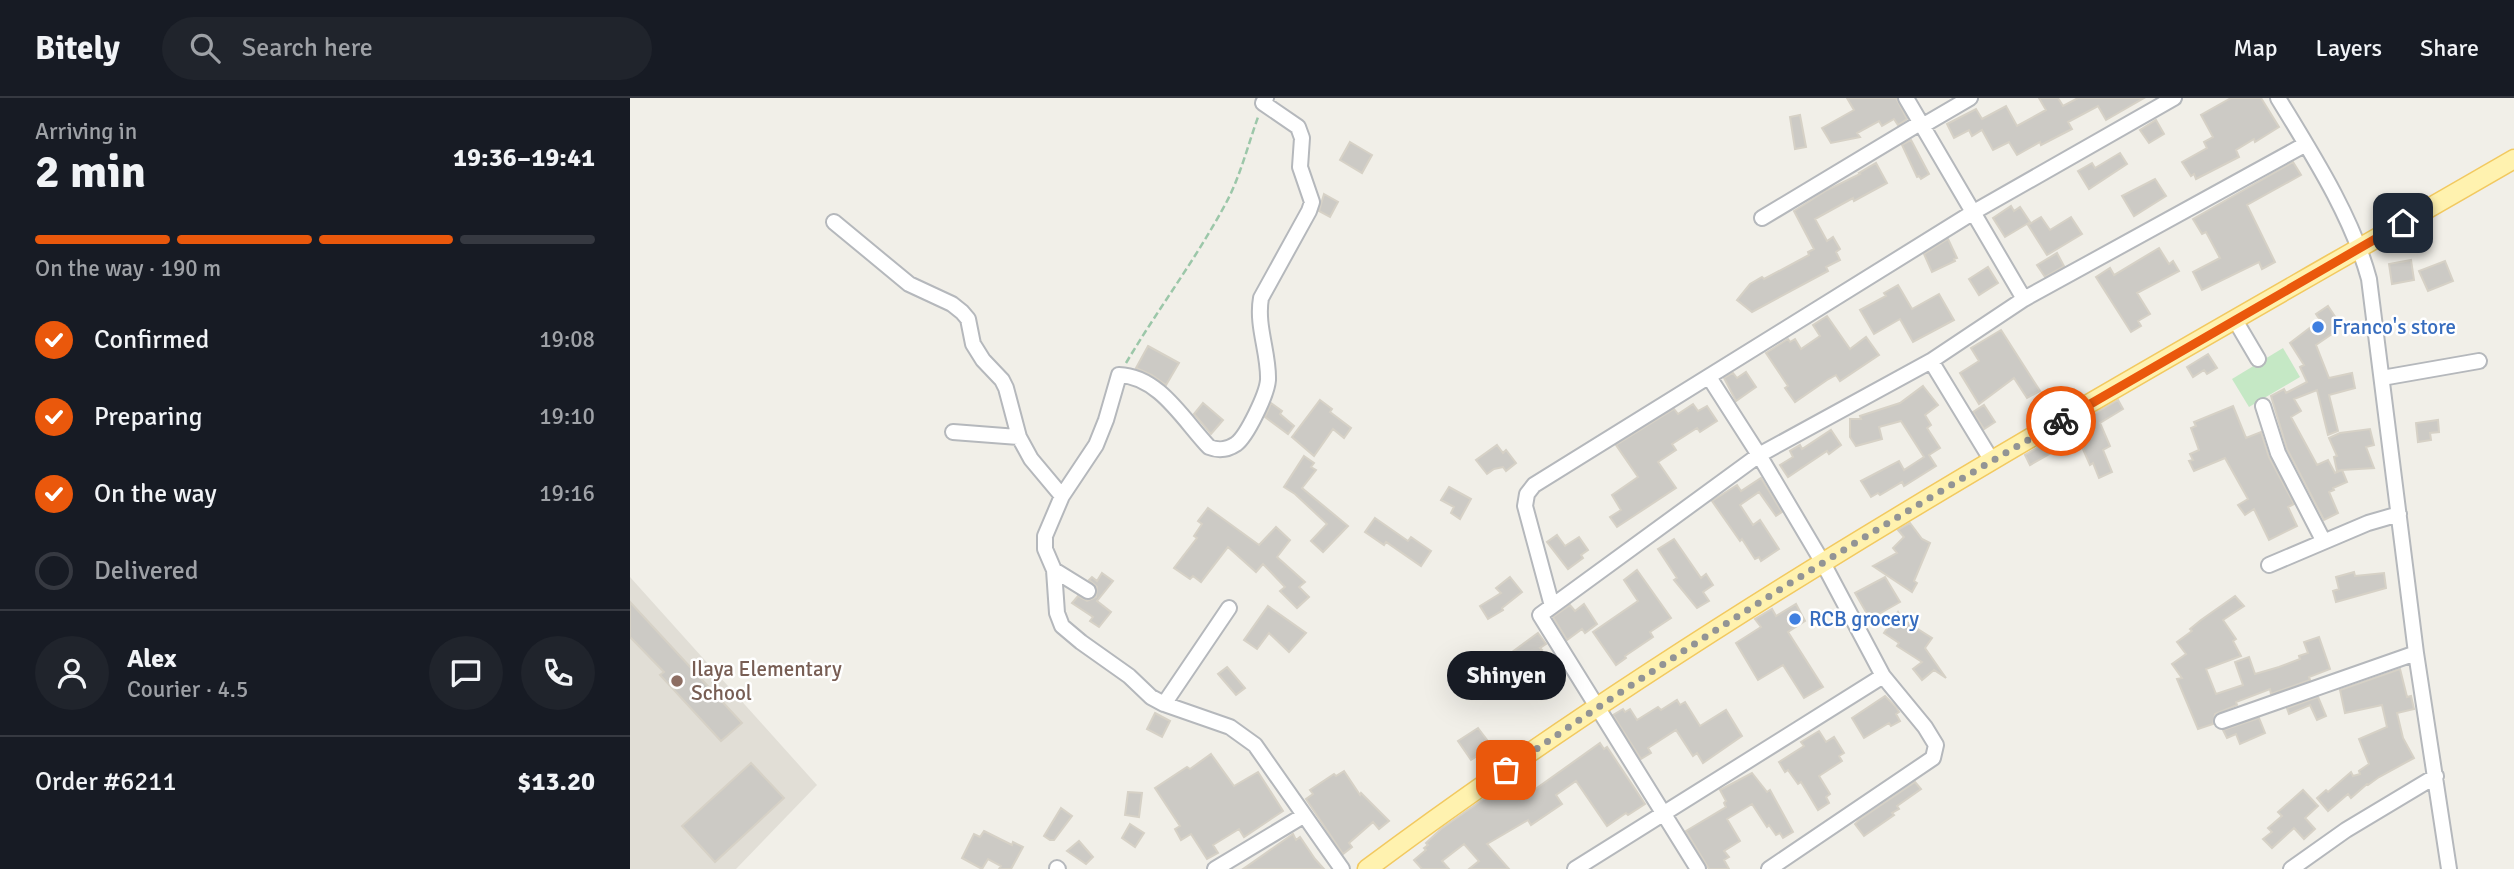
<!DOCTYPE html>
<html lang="en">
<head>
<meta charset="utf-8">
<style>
  body { margin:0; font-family:Signika,sans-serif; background:#20242c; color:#f1f3f6; height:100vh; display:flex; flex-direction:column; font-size:26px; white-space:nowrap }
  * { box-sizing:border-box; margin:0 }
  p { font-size:23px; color:#9ea1a6 }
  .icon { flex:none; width:38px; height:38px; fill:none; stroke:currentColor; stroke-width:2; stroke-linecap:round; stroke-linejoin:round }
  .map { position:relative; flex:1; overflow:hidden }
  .details { display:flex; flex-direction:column; background:#171b24; width:630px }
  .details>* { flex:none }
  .pin { position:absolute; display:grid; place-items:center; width:60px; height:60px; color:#fff; margin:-30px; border-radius:14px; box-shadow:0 4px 10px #0006 }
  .courier { position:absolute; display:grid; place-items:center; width:70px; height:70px; margin:-35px; border:5px solid #ea580c; border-radius:50%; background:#fff; color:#222; box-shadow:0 2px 9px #0007 }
  .bubble { position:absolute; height:49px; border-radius:24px; background:#171b24; box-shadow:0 7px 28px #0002; font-size:23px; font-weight:800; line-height:49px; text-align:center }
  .overview em { font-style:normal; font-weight:800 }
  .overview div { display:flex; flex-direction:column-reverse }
  .overview { display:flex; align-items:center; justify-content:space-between; height:119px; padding:0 35px }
  h1 { font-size:46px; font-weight:800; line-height:52px }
  .bar { display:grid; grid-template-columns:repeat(4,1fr); gap:10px 7px; align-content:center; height:84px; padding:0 35px }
  .bar i { height:9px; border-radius:5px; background:#363941 }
  .bar .selected { background:#ea580c }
  .bar p { grid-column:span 4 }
  .line { display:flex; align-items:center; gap:18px; padding:0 35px; border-top:2px solid #363941 }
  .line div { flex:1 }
  .round { display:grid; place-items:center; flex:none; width:74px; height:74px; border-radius:37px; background:#20242c }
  ol { padding:0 35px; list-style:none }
  li { display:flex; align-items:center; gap:21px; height:77px }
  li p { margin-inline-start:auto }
  li .icon { padding:7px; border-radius:50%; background:#ea580c; color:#fff; stroke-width:4 }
  li:last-child { color:#9ea1a6 }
  li i { width:38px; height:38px; border:4px solid #363941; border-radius:50% }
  header { display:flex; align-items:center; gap:42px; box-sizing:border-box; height:98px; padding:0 35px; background:#171b24; border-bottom:2px solid #363941 }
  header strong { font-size:33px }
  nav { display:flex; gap:38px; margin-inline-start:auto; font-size:24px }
  .search { width:490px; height:63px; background:#20242c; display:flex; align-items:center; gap:18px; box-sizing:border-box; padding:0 24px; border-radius:38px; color:#9ea1a6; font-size:26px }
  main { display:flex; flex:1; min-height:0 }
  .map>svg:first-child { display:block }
  .education { fill:#e1ded6 }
  .green { fill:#c5e8c5 }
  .building { fill:#cccac5; stroke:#d6d1c6; stroke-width:2 }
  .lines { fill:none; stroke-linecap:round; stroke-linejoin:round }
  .minor-casing { stroke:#b5b8bc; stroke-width:18 }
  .major-casing { stroke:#f2c960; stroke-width:21 }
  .path { stroke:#9cc7a9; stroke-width:2.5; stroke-dasharray:7 3.5; stroke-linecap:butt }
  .minor { stroke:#fff; stroke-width:14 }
  .major { stroke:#fff2af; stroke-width:18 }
  .done { stroke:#929495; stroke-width:7; stroke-dasharray:0 12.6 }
  .route { stroke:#ea580c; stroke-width:9 }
  .shop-dot { fill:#3f7fe0; stroke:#fff; stroke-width:2.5 }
  .education-dot { fill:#8d6e63; stroke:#fff; stroke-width:2.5 }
  .labels { text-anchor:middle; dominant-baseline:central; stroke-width:5; stroke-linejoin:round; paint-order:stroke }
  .shop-label { font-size:21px; fill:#366cbe; stroke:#fff; text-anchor:start }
  .education-label { font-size:21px; fill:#785e54; stroke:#fff; text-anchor:start }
</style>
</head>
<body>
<header>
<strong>Bitely</strong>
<div class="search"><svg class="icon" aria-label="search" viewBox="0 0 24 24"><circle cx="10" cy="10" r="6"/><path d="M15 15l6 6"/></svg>Search here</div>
<nav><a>Map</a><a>Layers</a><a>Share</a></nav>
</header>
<main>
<section class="details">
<div class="overview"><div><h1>2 min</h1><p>Arriving in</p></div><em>19:36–19:41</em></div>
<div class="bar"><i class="selected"></i><i class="selected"></i><i class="selected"></i><i></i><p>On the way · 190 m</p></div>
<ol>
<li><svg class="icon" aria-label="check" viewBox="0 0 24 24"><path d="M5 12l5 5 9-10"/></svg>Confirmed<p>19:08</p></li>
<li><svg class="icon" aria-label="check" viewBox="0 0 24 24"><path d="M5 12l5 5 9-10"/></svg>Preparing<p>19:10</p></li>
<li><svg class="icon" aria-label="check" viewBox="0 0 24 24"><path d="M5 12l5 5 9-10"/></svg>On the way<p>19:16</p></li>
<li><i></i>Delivered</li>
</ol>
<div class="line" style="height:126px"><a class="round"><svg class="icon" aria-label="person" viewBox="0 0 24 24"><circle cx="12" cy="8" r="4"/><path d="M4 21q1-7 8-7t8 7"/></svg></a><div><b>Alex</b><p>Courier · 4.5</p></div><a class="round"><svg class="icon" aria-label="chat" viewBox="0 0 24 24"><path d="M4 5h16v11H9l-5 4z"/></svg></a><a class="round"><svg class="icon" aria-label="phone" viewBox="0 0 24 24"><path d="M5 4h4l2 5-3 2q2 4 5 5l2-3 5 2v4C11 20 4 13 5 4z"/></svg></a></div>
<div class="line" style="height:91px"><div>Order #6211</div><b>$13.20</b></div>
</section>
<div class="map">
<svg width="1884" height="771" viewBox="0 0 1884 771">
  <rect width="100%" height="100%" fill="#f1efe8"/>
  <path class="education" d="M0 479 187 687 106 771H0Z"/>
  <path class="green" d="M1653 250 1670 279 1619 309 1602 281Z"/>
  <path class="building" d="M1217 0H1266L1277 21 1268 27 1264 21 1252 28 1249 23 1227 35 1230 39 1201 45 1192 30 1224 12Z
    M1409 0H1428L1433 8 1448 0H1514L1476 22 1468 8 1438 24 1442 31 1411 47 1410 44 1387 57 1379 44 1363 52 1352 32 1342 38 1339 32 1324 40 1317 26 1346 11 1352 21 1376 8 1387 28 1416 12Z
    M1601 0H1631L1649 29 1625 44 1624 41 1606 52 1609 59 1566 81 1564 76 1561 78 1552 64 1577 50 1574 44 1583 39 1571 17Z
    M1170 17 1176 49 1165 51 1160 19Z
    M1526 22 1534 36 1519 45 1510 32Z
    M1281 42 1299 76 1291 81 1289 78 1287 79 1272 47Z
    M720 44 742 57 732 75 710 62Z
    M1490 55 1497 66 1459 91 1448 73 1462 65 1465 70Z
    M1663 64 1671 77 1617 107 1645 164 1632 171 1629 164 1572 192 1563 174 1590 160 1576 134 1572 136 1563 121Z
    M1246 65 1257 85 1224 103 1223 100 1185 121 1197 143 1203 139 1210 151 1206 154 1210 162 1196 169 1198 173 1122 214 1107 202 1120 186 1132 179 1134 181 1179 157 1178 154 1184 151 1164 113 1197 92 1230 76 1229 75Z
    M1525 81 1536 98 1504 118 1492 98Z
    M694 96 708 104 700 119 689 113Z
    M1381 108 1384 113 1390 109 1400 124 1375 139 1363 120Z
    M1411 119 1420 132 1441 119 1452 136 1417 157 1398 127Z
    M1318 141 1327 160 1324 161 1325 163 1302 174 1294 156Z
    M1529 150 1539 166 1543 163 1549 173 1507 195 1520 216 1508 223 1511 228 1501 234 1466 179 1480 170 1484 177Z
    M1427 155 1434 168 1415 179 1407 167Z
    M1781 162 1784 182 1762 186 1759 166Z
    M1815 163 1823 183 1798 193 1789 173Z
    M1358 169 1368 185 1349 197 1339 181Z
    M1268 187 1282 211 1309 196 1324 222 1283 244 1270 221 1244 236 1230 212 1256 198 1254 195Z
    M1698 208 1712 229 1686 247 1699 280 1722 275 1725 290 1699 297 1708 333 1698 337 1687 292 1664 301 1671 313 1661 319 1687 367 1698 362 1705 375 1712 372 1707 373 1704 359 1707 358 1699 340 1710 335 1740 331 1744 347 1736 349 1744 370 1712 372 1717 384 1703 390 1704 392 1699 394 1708 415 1694 422 1657 351 1641 298 1654 291 1656 295 1677 284 1670 269 1674 267 1660 245 1690 222 1686 216Z
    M1197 218 1220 251 1236 239 1249 257 1210 283 1206 277 1197 282 1165 304 1155 290 1158 288 1136 255 1158 241 1160 244 1165 241 1171 251 1190 238 1183 227Z
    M1371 232 1410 293 1397 300 1384 280 1349 306 1330 275 1349 263 1341 250Z
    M518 248 549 265 536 287 522 277 506 270Z
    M1578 256 1587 270 1577 276 1574 272 1563 279 1557 269Z
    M1116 274 1126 289 1106 303 1094 280 1103 275 1107 280Z
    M1293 288 1308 307 1295 317 1301 327 1297 330 1310 350 1299 357 1306 368 1274 388 1272 384 1250 397 1248 395 1241 399 1231 383 1269 363 1274 372 1294 359 1271 323 1249 329 1252 341 1226 348 1220 339V321H1231L1230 318 1270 305Z
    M690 302 702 311 700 314 721 330 714 340 703 331 684 358 662 339Z
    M1488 302 1493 311 1470 325 1480 348 1473 352 1482 374 1469 380 1463 365 1460 367 1449 342 1455 340 1448 325Z
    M573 305 593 322 581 336 564 316Z
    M641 305 652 313 650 316 664 328 658 336 635 319Z
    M1063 306 1068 313 1077 308 1087 323 1070 334 1067 330 1042 346 1046 352 1028 364 1046 390 987 429 980 419 991 412 982 397 1008 379 986 347 1044 311 1048 316Z
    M1354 307 1365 324 1354 331 1343 314Z
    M1603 308 1616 340 1631 334 1639 359 1664 406 1658 409 1667 428 1639 442 1624 411 1615 417 1608 407 1618 401 1595 360 1564 373 1559 363 1563 362 1560 356 1569 352 1561 330 1566 328 1564 324Z
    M1808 322 1809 334 1800 335 1801 342 1788 344 1786 325Z
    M1201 332 1211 347 1199 356 1197 353 1158 379 1150 367 1163 359 1160 353 1170 347 1172 351Z
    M1417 344 1423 354 1400 367 1395 357Z
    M867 347 873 355 876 352 886 365 876 373 873 369 864 371 857 376 846 362Z
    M674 358 684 365 681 369 686 372 672 390 718 428 693 454 681 443 697 426 665 396 654 389Z
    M1131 380 1152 414 1146 418 1129 394 1110 407 1123 427 1130 422 1149 451 1131 463 1129 459 1125 461 1112 441 1110 443 1082 403 1107 387 1111 393Z
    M819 389 841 401 830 421 821 415 824 409 811 402Z
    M578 410 629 447 646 429 660 442 647 459 675 484 669 489 679 499 667 510 650 493 655 489 633 466 626 474 598 449 571 484 563 478 560 481 544 470 567 440 564 438 572 426 568 423Z
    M745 420 778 443 781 439 801 453 791 468 756 444 754 447 735 434Z
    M1280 425 1292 441 1300 445 1284 483 1287 485 1282 494 1243 468 1267 455 1263 450 1274 439 1268 432Z
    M927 437 935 448 949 439 958 452 951 457 953 460 938 471 917 444Z
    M1044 441 1071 480 1076 476 1083 487 1073 494 1079 503 1067 510 1044 482 1047 480 1028 451Z
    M1007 472 1041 520 1020 534 1023 539 995 558 996 560 986 567 963 534 1008 503 994 482Z
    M1724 474 1725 478 1754 475 1756 490 1706 504 1703 493 1709 491 1706 479Z
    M472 475 483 483 467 503 481 514 469 529 460 523 463 519 442 505 448 498 457 503 466 499 467 489 459 482 462 479 467 483Z
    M880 479 892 494 872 510 873 512 858 521 850 508 871 495 866 490Z
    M1255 479 1270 504 1240 521 1225 495Z
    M1605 498 1614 508 1593 522 1606 541 1603 543 1611 558 1576 571 1586 596 1613 587 1605 564 1619 559 1625 576 1649 569 1670 561 1669 558 1678 555 1674 544 1689 539 1700 571 1679 579 1680 582 1641 596 1640 591 1606 604 1607 607 1585 616 1583 626 1568 631 1547 581 1552 580 1542 566 1556 556 1547 544 1562 533 1560 531 1571 522Z
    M0 504 112 625 91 643 30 577 34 574 0 539Z
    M954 506 967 526 955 535 952 531 937 542 923 519 940 507 945 513Z
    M1166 506 1175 523 1158 534 1193 589 1174 600 1153 567 1128 582 1106 545 1131 529 1125 521 1142 511 1146 518Z
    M638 508 676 535 659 554 639 535 627 551 614 542Z
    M1268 514 1272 521 1302 540 1295 550 1316 580 1304 572 1292 582 1283 571 1292 564 1267 548 1269 545 1254 535Z
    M908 535 916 546 910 550 912 552 880 581 876 577 874 580 866 572 870 569 867 565 876 556 878 557Z
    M597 569 615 590 606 597 588 576Z
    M1770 571 1777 599 1781 598 1784 611 1767 615 1773 640 1784 660 1749 679 1738 687 1737 686 1721 700 1718 696 1698 713 1687 700 1696 692 1698 694 1721 674 1723 678 1730 676 1729 673 1739 666 1729 641 1757 629 1752 607 1715 615 1710 592Z
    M1255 598 1266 609 1269 614 1266 616 1270 623 1261 628 1259 625 1234 640 1222 620Z
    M1688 599 1696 618 1687 622 1680 607 1659 616 1657 610Z
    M1047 602 1050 607 1055 604 1070 628 1096 612 1112 638 1073 665 1067 655 1063 658 1046 632 1018 650 1021 655 1011 661 983 617 993 611 995 614 1000 611 1007 622 1028 609 1031 612Z
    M525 615 540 623 532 639 517 631Z
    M1629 620 1635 635 1610 646 1606 636 1597 640 1593 632Z
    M848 630 860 646 856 648 858 651 841 662 828 643Z
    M1189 633 1196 644 1204 639 1214 655 1209 658 1212 663 1189 678 1200 696 1196 699 1199 705 1188 712 1171 684 1168 686 1158 672 1155 674 1149 664 1174 648 1171 644Z
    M970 645 974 651 977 649 1015 706 998 717 996 715 977 728 946 683 926 697 932 706 901 727 898 722 857 746 879 771H839L849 763 834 746 812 763 819 771H792L784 762 796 752 794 750 798 747 796 745 811 731 872 688 883 682 892 696 903 690 904 692Z
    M581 656 604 688 628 674 653 713 614 739 609 731 583 747 588 755 577 761 561 736 551 742 545 731 550 728 525 690 557 669 560 671Z
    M121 665 154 700 85 764 52 728Z
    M714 673 730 697 731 695 759 723 749 731 743 724 719 745 722 749 713 756 676 701 683 696 680 692 704 676 706 678Z
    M1122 675 1137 694 1140 692 1163 734 1153 740 1150 735 1146 737 1139 727 1137 729 1122 706 1097 721 1110 743 1094 753 1099 759 1094 762 1099 771H1079L1056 733 1096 709 1094 705 1096 703 1090 692Z
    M1285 684 1291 691 1267 708 1269 711 1262 715 1264 717 1234 738 1225 726 1229 722Z
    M1673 692 1688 708 1675 720 1685 731 1674 741 1664 730 1642 750 1633 741 1642 734 1638 730 1652 718 1648 714Z
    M498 694 512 695 509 719 495 717Z
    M431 710 442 718 424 742H420L414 738Z
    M500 726 514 735 505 749 492 740Z
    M354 733 382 747 383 744 393 749 381 771H369L371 768 358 761 352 771 332 760 344 736 350 739Z
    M663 736 666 742 670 739 685 761 694 771H613Z
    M449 743 463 759 456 766 437 753Z"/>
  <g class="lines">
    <g class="minor-casing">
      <path id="minor" d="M636 0 633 5 668 29 672 40 670 69 682 104 679 113 631 200C626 228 639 255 638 282 637 296 617 338 606 346 597 352 589 353 579 349 554 323 529 278 489 277L476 322 466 347 432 398 415 438V451L424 472 427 515 432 528 451 544 499 578 521 599 534 606 600 629 625 647 712 771
        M1276 0 1394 201
        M1648 0C1682 56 1722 118 1739 181L1786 555 1819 771
        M1292 28 1340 0
        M1132 120 1290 25
        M204 124 279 186 322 206 332 214 338 221 343 246 353 262 372 282 376 290 389 339 401 361 432 398
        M1605 222 1628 261
        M1079 279 1129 357 1193 465 1253 578 1295 629 1306 647 1303 660 1139 771
        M1752 280 1849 263
        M1633 308 1648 355 1693 442
        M323 334 389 339
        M1362 363 1301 263 1394 201 1676 46
        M1639 467 1738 425 1769 416
        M424 472 458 493
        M922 508 895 408 897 396 904 387 1342 115 1544 0
        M534 606 599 510
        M1592 623 1786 555
        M427 770 428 771
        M585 771 673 718
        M945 771 1253 578
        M1068 771 910 517 1129 357 1301 263
        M1661 771 1716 732 1806 678"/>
    </g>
    <g class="major-casing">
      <path id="major" d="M737 771C1098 502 1495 286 1884 61"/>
    </g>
    <path class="path" d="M496 265C528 211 566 161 596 105 610 79 618 47 628 19"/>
    <use href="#minor" class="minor"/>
    <use href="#major" class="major"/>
  </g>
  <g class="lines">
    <path class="done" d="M876 672C1055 548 1241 432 1431 323"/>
    <path class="route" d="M1431 323 1773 125"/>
  </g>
  <g class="shop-dot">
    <circle cx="1688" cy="229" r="7"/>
    <circle cx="1165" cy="521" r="7"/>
  </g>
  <circle class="education-dot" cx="47" cy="583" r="7"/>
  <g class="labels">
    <g class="shop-label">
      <text x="1702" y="229">Franco's store</text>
      <text x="1179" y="521">RCB grocery</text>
    </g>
    <g class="education-label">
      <text x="61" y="571">Ilaya Elementary<tspan x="61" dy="24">School</tspan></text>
    </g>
  </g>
</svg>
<div class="pin" style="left:876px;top:672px;background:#ea580c"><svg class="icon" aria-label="bag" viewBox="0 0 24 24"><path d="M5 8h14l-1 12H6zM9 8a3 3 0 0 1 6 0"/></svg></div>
<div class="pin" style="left:1773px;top:125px;background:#1f2937"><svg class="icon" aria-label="home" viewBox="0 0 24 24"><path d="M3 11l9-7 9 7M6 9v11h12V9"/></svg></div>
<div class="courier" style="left:1431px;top:323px"><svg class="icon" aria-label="bike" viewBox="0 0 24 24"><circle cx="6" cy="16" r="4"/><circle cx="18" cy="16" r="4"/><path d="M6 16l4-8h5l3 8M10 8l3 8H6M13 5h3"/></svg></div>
<div class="bubble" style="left:817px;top:553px;width:119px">Shinyen</div>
</div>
</main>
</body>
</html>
